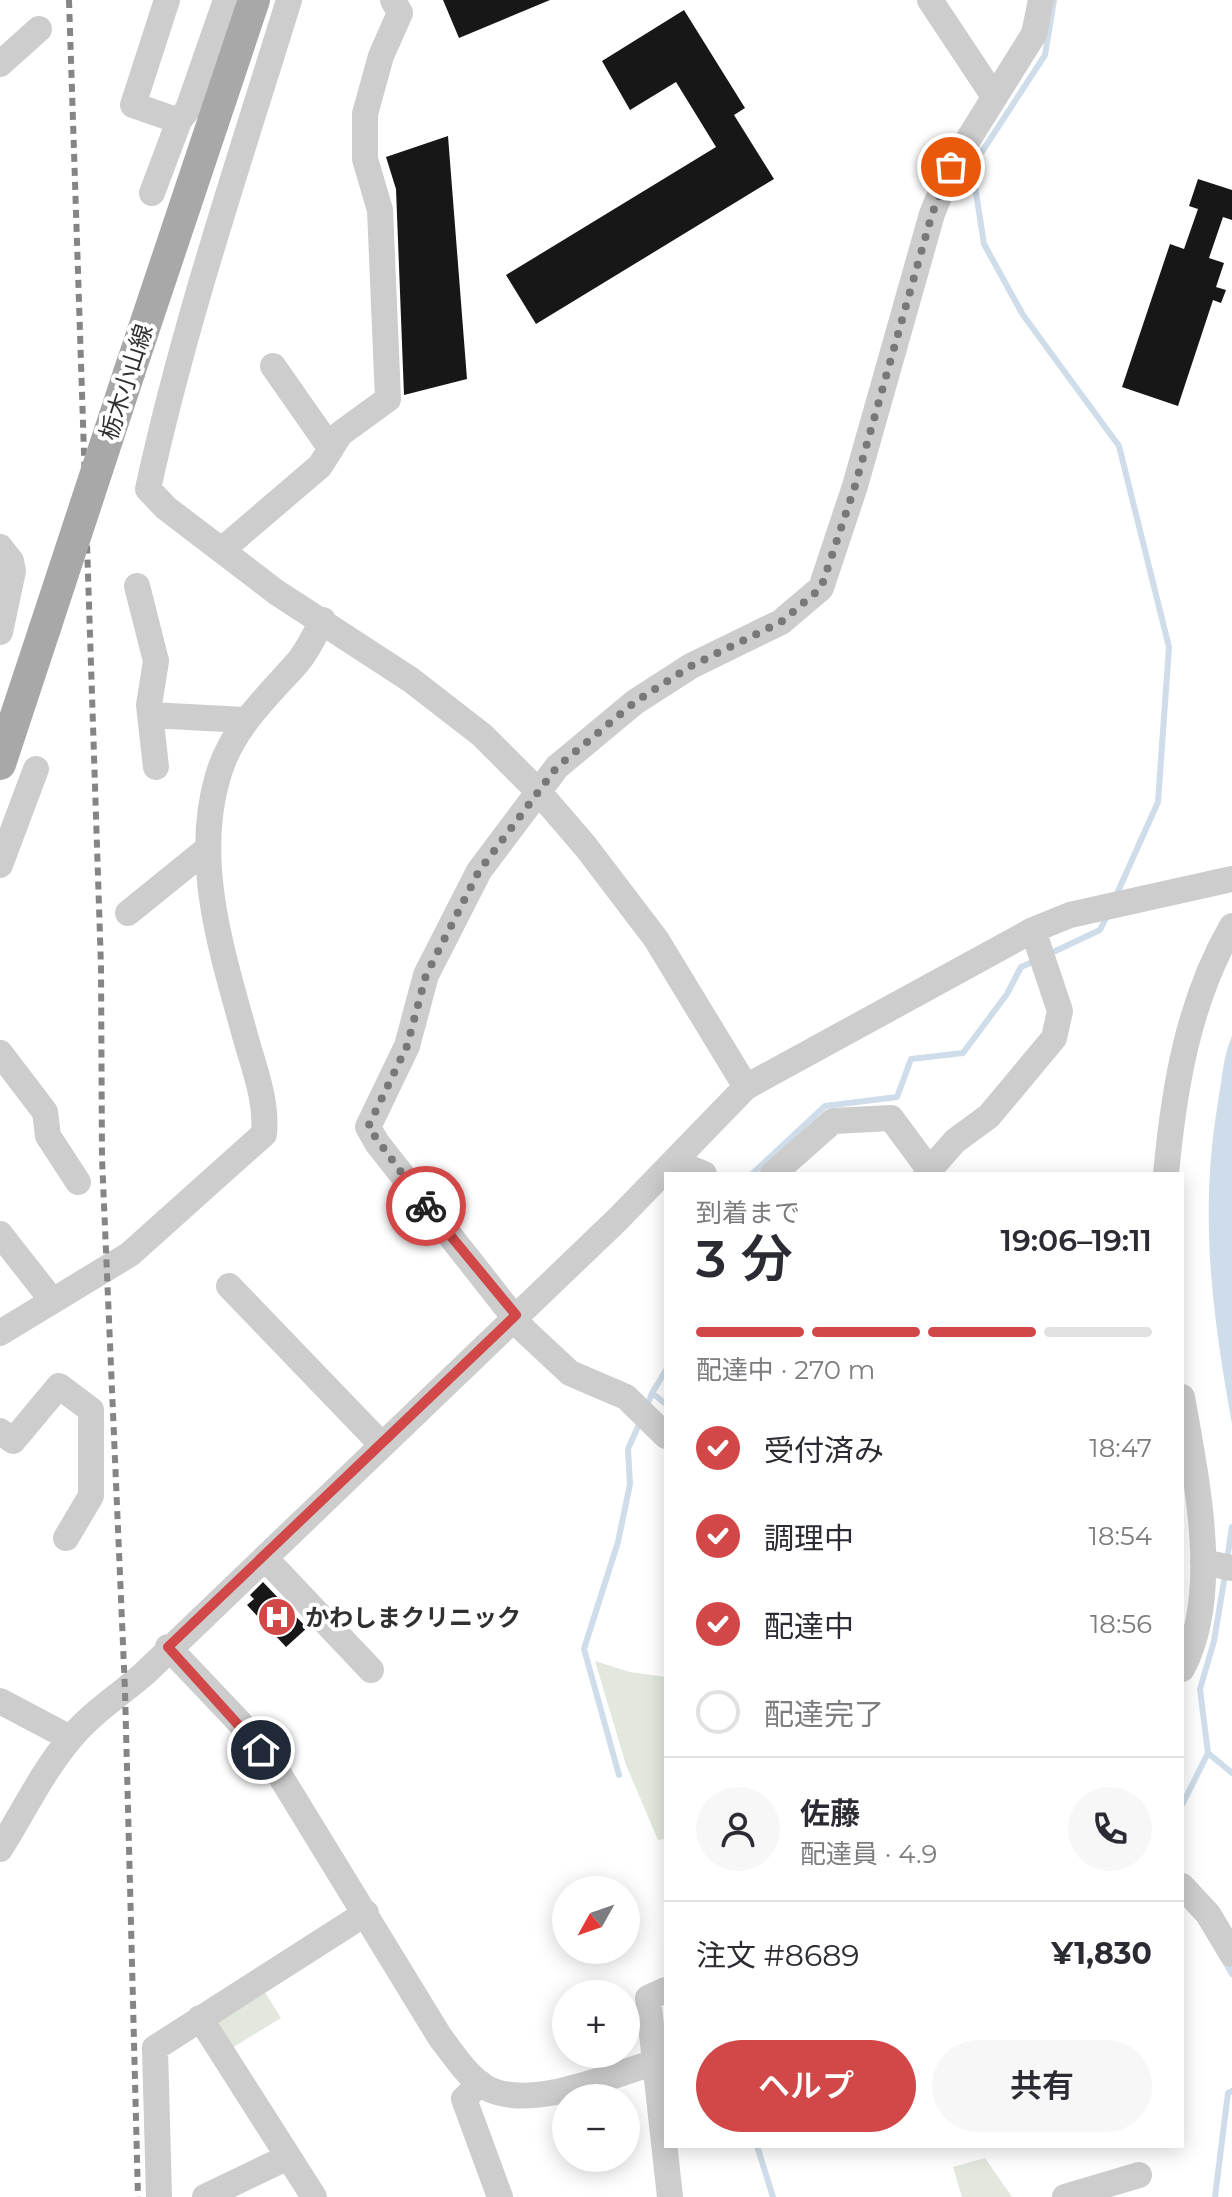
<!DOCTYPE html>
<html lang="ja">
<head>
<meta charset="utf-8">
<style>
  body { margin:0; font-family:Montserrat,"Noto Sans JP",sans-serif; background:#f7f7f7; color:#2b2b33; height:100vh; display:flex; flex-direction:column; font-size:30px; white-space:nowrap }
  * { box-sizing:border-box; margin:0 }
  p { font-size:26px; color:#7c7c81 }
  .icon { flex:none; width:44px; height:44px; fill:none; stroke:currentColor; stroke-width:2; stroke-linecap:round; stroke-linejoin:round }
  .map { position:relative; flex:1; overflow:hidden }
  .side { position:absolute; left:664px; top:1172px; width:520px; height:976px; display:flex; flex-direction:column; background:#fff; border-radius:0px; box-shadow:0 4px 20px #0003 }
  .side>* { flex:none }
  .needle { width:52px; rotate:230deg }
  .fabs { position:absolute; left:552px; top:1876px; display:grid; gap:16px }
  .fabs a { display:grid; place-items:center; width:88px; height:88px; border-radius:50%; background:#fff; box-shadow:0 4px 20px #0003; font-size:40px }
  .pin { position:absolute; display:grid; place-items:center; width:68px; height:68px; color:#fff; margin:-34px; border:4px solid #fff; border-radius:50%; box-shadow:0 2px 8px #0007 }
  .courier { position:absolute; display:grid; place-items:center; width:80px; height:80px; margin:-40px; border:6px solid #d24748; border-radius:50%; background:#fff; color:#222; box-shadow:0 2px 10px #0007 }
  .summary em { font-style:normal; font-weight:600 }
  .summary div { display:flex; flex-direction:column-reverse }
  .summary { display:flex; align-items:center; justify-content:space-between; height:136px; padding:0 32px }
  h1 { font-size:52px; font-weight:600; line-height:60px }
  .bar { display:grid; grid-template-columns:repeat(4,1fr); gap:12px 8px; align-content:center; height:96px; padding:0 32px }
  .bar i { height:10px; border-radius:6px; background:#e1e1e2 }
  .bar .current { background:#d24748 }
  .bar p { grid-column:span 4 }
  .line { display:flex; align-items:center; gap:20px; padding:0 32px; border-top:2px solid #e1e1e2 }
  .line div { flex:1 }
  .round { display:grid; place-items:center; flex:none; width:84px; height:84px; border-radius:42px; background:#f7f7f7 }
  ol { padding:0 32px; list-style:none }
  li { display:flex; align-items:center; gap:24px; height:88px }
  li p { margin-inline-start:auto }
  li .icon { padding:8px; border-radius:50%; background:#d24748; color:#fff; stroke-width:4 }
  li:last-child { color:#7c7c81 }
  li i { width:44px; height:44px; border:4px solid #e1e1e2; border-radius:50% }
  .button { display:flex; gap:16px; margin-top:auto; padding:16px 32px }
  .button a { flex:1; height:92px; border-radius:48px; background:#d24748; color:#fff; font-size:32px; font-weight:600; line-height:92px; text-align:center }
  .button a+a { background:#f7f7f7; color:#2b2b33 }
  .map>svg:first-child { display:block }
  .green { fill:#e2e8dd }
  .water { fill:#cedde9 }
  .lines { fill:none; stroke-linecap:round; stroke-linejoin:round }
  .stream { stroke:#cedde9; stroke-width:6 }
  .building { fill:#171717 }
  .minor { stroke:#cdcdcd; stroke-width:26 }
  .major { stroke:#a8a8a8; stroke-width:32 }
  .rail { stroke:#858585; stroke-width:6; stroke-dasharray:8 6; stroke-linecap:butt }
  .major-bridge { stroke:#a8a8a8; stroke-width:32 }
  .done { stroke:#787878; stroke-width:8; stroke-dasharray:0 14.4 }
  .route { stroke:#d24748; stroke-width:10 }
  .labels { text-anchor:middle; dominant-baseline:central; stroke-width:8; stroke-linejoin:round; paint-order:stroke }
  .street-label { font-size:24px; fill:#303030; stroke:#fff }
  .poi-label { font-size:24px; font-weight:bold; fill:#303030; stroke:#fff; text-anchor:start }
</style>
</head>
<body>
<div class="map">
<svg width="1232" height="2197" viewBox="0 0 1232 2197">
  <rect width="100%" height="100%" fill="#fff"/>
  <path class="green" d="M595 1661 630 1672 666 1677V1839L658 1840 626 1765Z
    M263 1989 281 2018 227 2051 209 2022Z
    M985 2158 1012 2197H962L953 2167Z"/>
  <path class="water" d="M1232 1036V1424C1212 1312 1199 1215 1218 1102 1222 1080 1223 1056 1232 1036Z"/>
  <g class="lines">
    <path class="stream" d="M1054 0 1045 55 972 167 984 244 1023 315 1119 446 1169 647 1158 802 1115 898
      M1049 954 1100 930 1107 916
      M752 1174 825 1106 897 1097 911 1059 963 1053 1007 994 1021 967 1035 961
      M666 1370 652 1393 666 1404
      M647 1406 652 1393
      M1227 1560 1232 1527
      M1225 1575 1214 1641 1200 1689 1208 1753 1232 1773
      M619 1775 584 1649 618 1542 630 1484 628 1449 641 1420
      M1182 1805 1208 1753
      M1224 1960 1232 1974
      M757 2146 773 2197
      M1215 2197 1228 2093 1232 2091"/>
  </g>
  <path class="building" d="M443 0H550L459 38Z
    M684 10 745 108 734 115 774 179 536 324 506 275 716 147 676 82 630 110 602 61Z
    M448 136 467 379 404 395 396 189 386 157Z
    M1198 179 1232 190V220L1223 217 1209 258 1224 263 1216 287 1226 290 1221 303 1213 300 1178 406 1122 387 1170 244 1184 249 1198 209 1189 206Z
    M263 1582 307 1628 286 1647 247 1605 254 1599 250 1595Z"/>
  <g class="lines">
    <path class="minor" d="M167 0 133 105 179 121
      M289 0C239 162 184 323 148 489L166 508 276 592 411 680 482 735 537 790 586 847 656 939 746 1087
      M930 0 993 95
      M0 64 39 29
      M152 193 179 121 188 109 226 0
      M273 366 331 449
      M0 547 11 561 13 571 0 632
      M223 549 320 466 340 434 388 399 380 210 365 159V114L381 56 400 13 393 0
      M137 586 156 661 149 705 156 767
      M150 715 245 720
      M0 865 36 769
      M128 913 207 849
      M0 1053 45 1112 48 1136 78 1182
      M675 1162 704 1174
      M773 1174 833 1121 891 1118 928 1168
      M926 1174 955 1141 989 1116 1054 1038 1060 1011 1033 930
      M1166 1174C1174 1088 1188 1002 1232 926
      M0 1234 51 1299
      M229 1286 382 1445
      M0 1333 130 1254 264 1134C267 1101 255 1071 246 1039 223 955 192 863 218 776 232 728 266 698 298 662 308 650 315 634 323 620
      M1182 1397C1196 1478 1222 1594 1182 1669
      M0 1431 13 1441 59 1386 91 1410V1496L66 1538
      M666 1436 626 1397 570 1373 525 1331 377 1143 368 1127 407 1046 426 975 479 871 557 767 635 702 691 666 781 622 821 588 855 486 932 214 951 167 1034 34 1041 0
      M265 1558 371 1670
      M1203 1562 1232 1568
      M168 1647 242 1725 279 1774 440 2037C453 2054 467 2076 485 2087 527 2112 609 2076 653 2063
      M0 1701 70 1738
      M0 1849C23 1813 42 1772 70 1739 91 1713 120 1695 145 1673L618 1219 746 1087 1033 930 1070 915 1232 879
      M1182 1886 1208 1914 1232 1954
      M666 1990 648 1998 670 2197
      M200 2018 314 2197
      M480 2083 464 2099 500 2197
      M159 2197 155 2048 366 1913
      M205 2197 288 2157
      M1065 2197 1139 2175"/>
    <path class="major" d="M129 373 254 0
      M0 764 45 628"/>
    <path class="rail" d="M69 0 101 967 102 1158 125 1691 138 2197"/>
    <path class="major-bridge" d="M45 628 129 373"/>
  </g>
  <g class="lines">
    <path class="done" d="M426 1206 368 1127 407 1046 426 975 479 871 557 767 635 702 691 666 781 622 821 588 855 486 932 214 951 167"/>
    <path class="route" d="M261 1750 168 1647 516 1315 426 1206"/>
  </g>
  <defs>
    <g id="hospital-disc" transform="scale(2)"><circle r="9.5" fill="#d24748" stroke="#fff"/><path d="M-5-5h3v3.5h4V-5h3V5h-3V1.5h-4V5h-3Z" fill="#fff"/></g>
  </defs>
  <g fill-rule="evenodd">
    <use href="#hospital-disc" x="277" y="1617"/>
  </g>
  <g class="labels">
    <g class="street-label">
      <text transform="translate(126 382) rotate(-72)">栃木小山線</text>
    </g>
    <g class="poi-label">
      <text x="305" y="1617">かわしまクリニック</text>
    </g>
  </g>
</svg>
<div class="fabs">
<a><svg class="needle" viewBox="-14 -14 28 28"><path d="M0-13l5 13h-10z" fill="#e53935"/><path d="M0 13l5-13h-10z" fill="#7c7c81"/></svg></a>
<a>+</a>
<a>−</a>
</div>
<div class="pin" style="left:951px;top:167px;background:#ea580c"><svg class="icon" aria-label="bag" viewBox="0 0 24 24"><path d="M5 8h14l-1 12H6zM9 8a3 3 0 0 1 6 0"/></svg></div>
<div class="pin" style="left:261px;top:1750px;background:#1f2937"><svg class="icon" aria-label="home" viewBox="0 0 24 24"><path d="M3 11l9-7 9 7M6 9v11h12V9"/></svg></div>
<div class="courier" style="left:426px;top:1206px"><svg class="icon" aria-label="bike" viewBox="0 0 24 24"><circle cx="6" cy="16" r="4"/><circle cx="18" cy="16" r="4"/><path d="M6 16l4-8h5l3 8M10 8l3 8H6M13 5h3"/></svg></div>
<section class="side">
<div class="summary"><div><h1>3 分</h1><p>到着まで</p></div><em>19:06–19:11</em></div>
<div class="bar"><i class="current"></i><i class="current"></i><i class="current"></i><i></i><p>配達中 · 270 m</p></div>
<ol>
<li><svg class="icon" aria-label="check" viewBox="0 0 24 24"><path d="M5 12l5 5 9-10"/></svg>受付済み<p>18:47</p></li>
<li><svg class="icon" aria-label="check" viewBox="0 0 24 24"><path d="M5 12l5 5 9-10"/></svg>調理中<p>18:54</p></li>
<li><svg class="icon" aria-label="check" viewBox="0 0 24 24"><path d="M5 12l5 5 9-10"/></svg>配達中<p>18:56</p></li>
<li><i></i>配達完了</li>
</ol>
<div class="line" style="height:144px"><a class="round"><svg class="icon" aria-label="person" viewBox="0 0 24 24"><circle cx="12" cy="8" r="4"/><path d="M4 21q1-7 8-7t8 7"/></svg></a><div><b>佐藤</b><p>配達員 · 4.9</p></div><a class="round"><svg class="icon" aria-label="phone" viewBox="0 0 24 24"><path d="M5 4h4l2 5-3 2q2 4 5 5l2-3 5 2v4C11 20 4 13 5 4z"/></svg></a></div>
<div class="line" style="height:104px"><div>注文 #8689</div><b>¥1,830</b></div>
<div class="button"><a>ヘルプ</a><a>共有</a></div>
</section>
</div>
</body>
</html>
